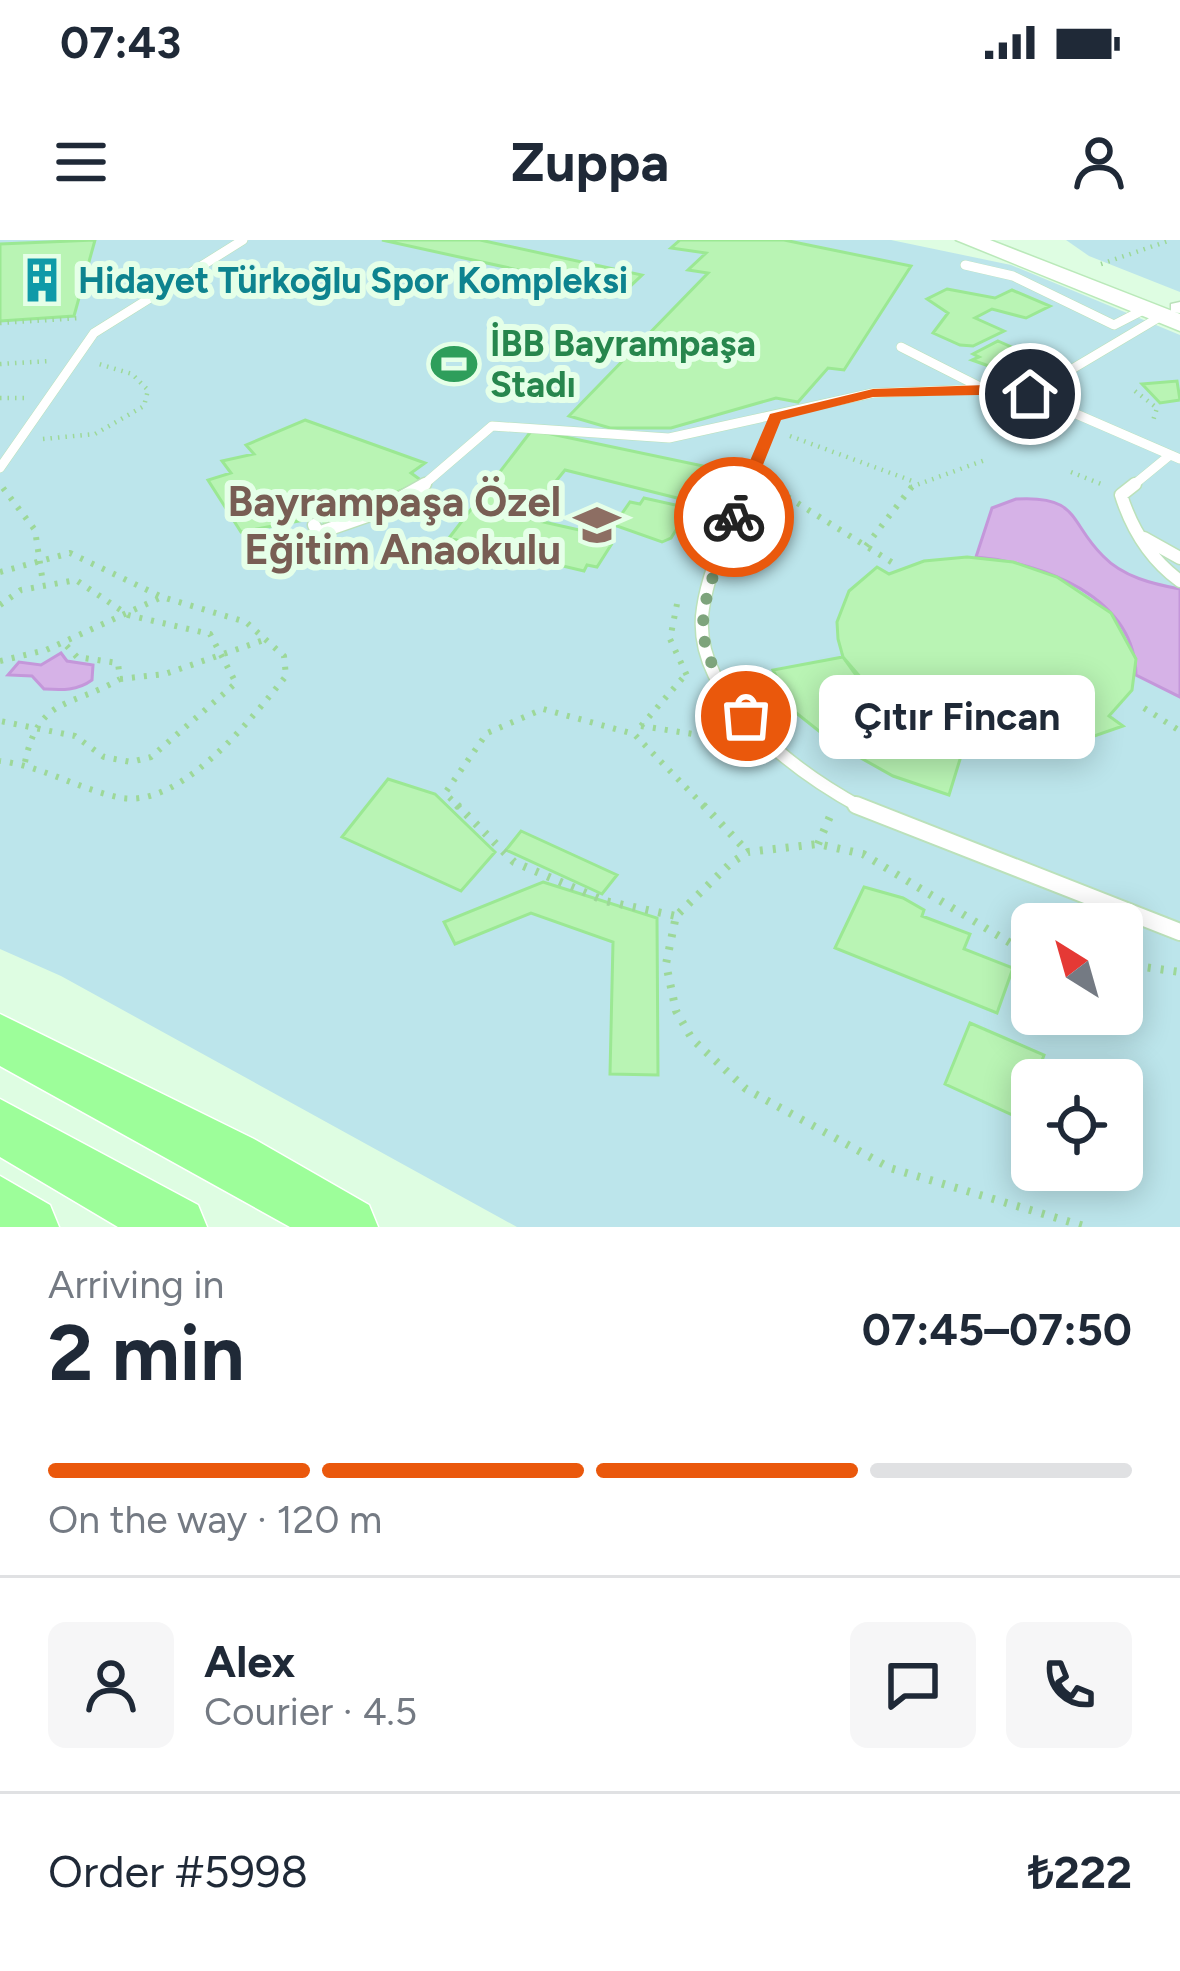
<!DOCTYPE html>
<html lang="en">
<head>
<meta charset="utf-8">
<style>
  body { margin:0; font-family:Figtree,sans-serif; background:#f6f6f7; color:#1f2937; height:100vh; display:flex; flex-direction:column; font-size:45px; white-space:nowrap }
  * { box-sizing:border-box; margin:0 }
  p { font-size:39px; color:#747a83 }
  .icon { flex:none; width:66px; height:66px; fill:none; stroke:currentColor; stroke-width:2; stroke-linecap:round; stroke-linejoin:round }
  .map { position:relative; height:987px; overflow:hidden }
  .sheet { display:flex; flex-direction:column; background:#fff; flex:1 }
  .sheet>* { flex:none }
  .needle { width:78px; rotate:323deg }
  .controls { position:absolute; left:1011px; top:663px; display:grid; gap:24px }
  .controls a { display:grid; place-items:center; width:132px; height:132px; border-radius:18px; background:#fff; box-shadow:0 6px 30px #0003; font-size:60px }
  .pin { position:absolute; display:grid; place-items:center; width:102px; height:102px; color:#fff; margin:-51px; border:6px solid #fff; border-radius:50%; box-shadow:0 3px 12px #0007 }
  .courier { position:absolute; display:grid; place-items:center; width:120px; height:120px; margin:-60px; border:9px solid #ea580c; border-radius:50%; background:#fff; color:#222; box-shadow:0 3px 15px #0007 }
  .bubble { position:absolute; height:84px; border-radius:18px; background:#fff; box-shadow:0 6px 30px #0003; font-size:39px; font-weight:700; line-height:84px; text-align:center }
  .summary em { font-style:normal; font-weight:700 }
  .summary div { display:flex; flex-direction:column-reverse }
  .summary { display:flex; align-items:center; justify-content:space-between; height:204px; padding:0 48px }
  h1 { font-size:78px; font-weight:700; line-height:90px }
  .bar { display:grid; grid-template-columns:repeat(4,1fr); gap:18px 12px; align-content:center; height:144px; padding:0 48px }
  .bar i { height:15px; border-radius:9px; background:#e0e1e3 }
  .bar .current { background:#ea580c }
  .bar p { grid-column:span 4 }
  .line { display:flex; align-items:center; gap:30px; padding:0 48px; border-top:3px solid #e0e1e3 }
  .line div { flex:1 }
  .round { display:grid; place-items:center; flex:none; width:126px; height:126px; border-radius:18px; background:#f6f6f7 }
  .status { display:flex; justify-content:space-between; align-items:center; height:84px; padding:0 60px; background:#fff; direction:ltr }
  .status svg { height:33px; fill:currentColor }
  header { display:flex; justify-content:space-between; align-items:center; height:156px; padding:0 48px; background:#fff; font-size:54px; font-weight:700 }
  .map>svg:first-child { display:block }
  .green { fill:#bce5eb; fill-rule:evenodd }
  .water { fill:#d6b2e7; stroke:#c497da; stroke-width:3 }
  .building { fill:#b9f4b4; stroke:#9be893; stroke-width:3 }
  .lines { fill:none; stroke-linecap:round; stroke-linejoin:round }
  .service-far2-casing { stroke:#bbe1ba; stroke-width:10 }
  .service-far1-casing { stroke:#bbe1ba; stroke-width:15 }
  .service-casing { stroke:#bbe1ba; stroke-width:20 }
  .minor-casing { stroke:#bbe1ba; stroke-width:3 }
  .secondary-casing { stroke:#bae9b9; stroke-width:3 }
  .trunk-casing { stroke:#fff; stroke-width:3 }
  .path-far2 { stroke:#9dd898; stroke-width:4.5; stroke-dasharray:1.5 6; stroke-linecap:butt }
  .path-far1 { stroke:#9dd898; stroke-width:6; stroke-dasharray:3 9; stroke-linecap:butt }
  .path { stroke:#9dd898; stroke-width:8; stroke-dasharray:3 10; stroke-linecap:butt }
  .service-far2 { stroke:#fff; stroke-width:9 }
  .service-far1 { stroke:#fff; stroke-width:12 }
  .service { stroke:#fff; stroke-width:16 }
  .minor { fill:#fff; fill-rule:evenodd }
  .secondary { fill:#fff; fill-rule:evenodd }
  .trunk { fill:#9dfe9a; fill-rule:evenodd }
  .route { fill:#ea580c }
  .done { stroke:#7ea47c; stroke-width:12; stroke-dasharray:0 21.6 }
  .labels { text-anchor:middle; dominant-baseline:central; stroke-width:12; stroke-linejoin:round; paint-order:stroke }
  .far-culture-label { font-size:36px; font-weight:bold; fill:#0d838f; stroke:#e5ffe8; text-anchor:start }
  .far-leisure-label { font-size:36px; font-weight:bold; fill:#27864d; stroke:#e5ffe8; text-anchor:start }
  .education-label { font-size:42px; font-weight:bold; fill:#785e54; stroke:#e5ffe8; text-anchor:end }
</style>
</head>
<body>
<div class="status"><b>07:43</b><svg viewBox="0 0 49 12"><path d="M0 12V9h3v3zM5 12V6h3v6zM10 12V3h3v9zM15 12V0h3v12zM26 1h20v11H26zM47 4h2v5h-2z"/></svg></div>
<header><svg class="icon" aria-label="menu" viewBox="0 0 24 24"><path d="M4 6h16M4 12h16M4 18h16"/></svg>Zuppa<svg class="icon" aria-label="person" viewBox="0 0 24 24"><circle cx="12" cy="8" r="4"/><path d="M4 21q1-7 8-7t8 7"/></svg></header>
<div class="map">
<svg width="1180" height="987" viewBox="0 0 1180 987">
  <rect width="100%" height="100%" fill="#defde2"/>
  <path class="green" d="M0 0H891L1011 25 1180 95V987H517L61 736 0 709ZM1032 684H1122V774H1032ZM1032 840H1122V930H1032Z
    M1066 0H1180V52L1089 16Z"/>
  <path class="water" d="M1016 259C1080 255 1069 283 1103 316 1123 337 1153 344 1180 349V457L1136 435C1135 357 1042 322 976 317L992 268Z
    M61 413 67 421 93 425 92 440C77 451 62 450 44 449L32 436 8 435 19 422 41 425Z"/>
  <path class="building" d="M95 0 74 76 0 81V4Z
    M382 0H480L642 35 623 53Z
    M680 0H784L911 26 844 130 828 128 798 162 776 158 671 188H610L569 176 708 33 688 30 706 13 671 8Z
    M947 49 995 58 1012 50 1050 66 1026 78 992 69 975 78 1004 91 973 106 960 105 933 93 948 73 927 59Z
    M998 101 1041 120 1014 135 972 120 979 117 973 114Z
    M1177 141 1180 160 1160 163 1142 144Z
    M305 180 425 223 411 233 422 241 325 284 320 277 241 292 208 240 231 233 222 221 254 214 246 205Z
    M532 190 708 227 689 261 565 230 526 278 606 296 602 303 611 305 597 327 587 325 584 331 537 320 539 314 515 309 509 314 449 298Z
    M644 258 680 266 677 272 686 274 671 298 662 302 614 285 630 262 640 264Z
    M967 317 1013 322 1057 337 1111 373 1136 419 1132 450 1109 476 1123 486 1054 510 995 509 937 494 868 452 843 417 838 399 837 382 849 351 877 327 889 334 924 321Z
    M843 417 887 468 965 503 949 555 893 536 834 503 795 472 773 430Z
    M388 539 435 554 495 612 461 651 342 597Z
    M521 591 617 635 602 654 506 610Z
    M543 642 657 678 658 835 610 834 613 702 531 673 455 704 444 682Z
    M864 647 903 658 924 670 922 676 970 694 964 709 1013 728 997 773 835 708Z
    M970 783 1044 815 1021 879 945 844Z"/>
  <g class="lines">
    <g class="service-far2-casing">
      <path id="service-far2" d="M965 25 1013 36 1114 85 1147 68
        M901 107 982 148
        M1030 154 1163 75
        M0 228 94 93 243 0
        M421 247 492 186 669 198 873 153 985 149 1030 154 1180 219
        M744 247 775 177
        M1131 247 1170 215"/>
    </g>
    <g class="service-far1-casing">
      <path id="service-far1" d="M745 244C732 283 709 327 703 368 689 455 796 532 862 568
        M1135 244 1121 255C1132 290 1150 319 1180 341
        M314 285 318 293 370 275 425 244
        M1144 298 1180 318"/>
    </g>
    <g class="service-casing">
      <path id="service" d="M856 565 1180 692"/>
    </g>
    <g class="minor-casing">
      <path id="minor" d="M1180 62V73L1171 72V64Z"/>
    </g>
    <g class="secondary-casing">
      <path id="secondary" d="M956 0H990L1180 74V91Z"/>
    </g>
    <g class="trunk-casing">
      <path id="trunk" d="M0 774 254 899 369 965 378 987H290L0 826Z
        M0 859 198 965 207 987H118L0 917Z
        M0 936 50 965 59 987H0Z"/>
    </g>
    <path class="path-far2" d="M1101 24 1171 0
      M0 83 81 78
      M0 124 50 121
      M1135 151 1157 168 1152 184
      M0 158H26
      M790 196 915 242
      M43 199 95 194 144 166 148 150 132 134 99 124
      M1071 232 1101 244
      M766 243 772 247
      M911 247 985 220"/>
    <path class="path-far1" d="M767 244 893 323
      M3 248 35 290 43 343
      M866 306 914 244
      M0 332 70 313 162 357 246 382 284 416 286 436C251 479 179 572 117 557 77 548 41 526 0 521
      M677 364 670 399 690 442
      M0 365 21 350 76 340 128 375 210 394 236 443 151 517 131 522 104 517 75 496 0 481
      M0 421 46 410 162 357
      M120 439 165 434 264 400
      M1144 468 1180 491
      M641 486 732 500
      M641 486 687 433
      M25 522C39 456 70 468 120 439L118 423 77 417 63 402
      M460 568 445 553 487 493 543 469 634 494 706 568"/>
    <path class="path" d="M457 565 514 622 605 661 676 676
      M703 565 748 612
      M818 604 831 574
      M1032 716 863 614 818 604 748 612 731 623 676 676 666 724 676 771 692 799 746 849 890 928 1087 987
      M1122 724 1180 732"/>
    <use href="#service-far2" class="service-far2"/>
    <use href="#service-far1" class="service-far1"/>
    <use href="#service" class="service"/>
    <use href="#minor" class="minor"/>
    <use href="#secondary" class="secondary"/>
    <use href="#trunk" class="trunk"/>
  </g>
  <path class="route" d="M985 145 1037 154 873 157 781 180 742 277 734 282 726 277 770 174 873 149Z"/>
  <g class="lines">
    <path class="done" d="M734 277C703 369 679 393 746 476"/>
  </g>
  <defs>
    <g id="building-bare" transform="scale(3.6)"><path d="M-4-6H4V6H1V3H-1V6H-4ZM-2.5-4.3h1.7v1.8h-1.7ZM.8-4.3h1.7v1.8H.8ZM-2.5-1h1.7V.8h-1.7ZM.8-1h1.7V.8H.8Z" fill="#0f9aa8" stroke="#e5ffe8" stroke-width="2.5" paint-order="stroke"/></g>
    <g id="stadium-bare" transform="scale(3.6)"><path d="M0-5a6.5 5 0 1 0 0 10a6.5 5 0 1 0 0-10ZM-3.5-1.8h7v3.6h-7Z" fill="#2e9e5b" stroke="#e5ffe8" stroke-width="2.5" paint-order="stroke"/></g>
    <g id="school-bare" transform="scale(3.6)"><path d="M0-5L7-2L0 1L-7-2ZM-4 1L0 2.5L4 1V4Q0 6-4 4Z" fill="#8d6e63" stroke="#e5ffe8" stroke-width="2.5" paint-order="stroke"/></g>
  </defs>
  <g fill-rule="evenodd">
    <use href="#building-bare" x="42" y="40"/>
    <use href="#stadium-bare" x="454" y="124"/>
    <use href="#school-bare" x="597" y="285"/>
  </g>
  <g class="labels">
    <g class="far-culture-label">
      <text x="78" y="40">Hidayet Türkoğlu Spor Kompleksi</text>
    </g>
    <g class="far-leisure-label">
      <text x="490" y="103">İBB Bayrampaşa<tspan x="490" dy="41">Stadı</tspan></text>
    </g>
    <g class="education-label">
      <text x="561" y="261">Bayrampaşa Özel<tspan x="561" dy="48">Eğitim Anaokulu</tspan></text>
    </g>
  </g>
</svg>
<div class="controls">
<a><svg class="needle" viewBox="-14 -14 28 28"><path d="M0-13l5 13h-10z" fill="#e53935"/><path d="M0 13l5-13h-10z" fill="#747a83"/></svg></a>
<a><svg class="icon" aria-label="locate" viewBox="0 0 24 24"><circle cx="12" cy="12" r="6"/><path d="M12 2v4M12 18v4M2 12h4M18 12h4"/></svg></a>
</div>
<div class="pin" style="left:746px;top:476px;background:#ea580c"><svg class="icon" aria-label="bag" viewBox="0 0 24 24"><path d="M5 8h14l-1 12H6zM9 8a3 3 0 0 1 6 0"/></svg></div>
<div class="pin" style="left:1030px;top:154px;background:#1f2937"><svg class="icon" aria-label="home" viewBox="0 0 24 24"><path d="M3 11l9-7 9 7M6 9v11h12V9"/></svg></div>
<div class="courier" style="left:734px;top:277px"><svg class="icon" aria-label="bike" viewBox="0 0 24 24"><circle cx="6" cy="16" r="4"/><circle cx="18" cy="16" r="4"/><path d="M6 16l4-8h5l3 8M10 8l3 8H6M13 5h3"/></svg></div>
<div class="bubble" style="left:819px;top:435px;width:276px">Çıtır Fincan</div>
</div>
<section class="sheet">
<div class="summary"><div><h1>2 min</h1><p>Arriving in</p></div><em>07:45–07:50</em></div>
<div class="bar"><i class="current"></i><i class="current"></i><i class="current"></i><i></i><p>On the way · 120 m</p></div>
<div class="line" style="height:216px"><a class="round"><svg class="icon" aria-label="person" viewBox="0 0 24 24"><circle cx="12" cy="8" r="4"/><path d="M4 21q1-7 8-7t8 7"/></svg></a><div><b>Alex</b><p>Courier · 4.5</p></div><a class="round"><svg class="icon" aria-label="chat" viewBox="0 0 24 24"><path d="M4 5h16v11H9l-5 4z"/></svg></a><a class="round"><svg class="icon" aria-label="phone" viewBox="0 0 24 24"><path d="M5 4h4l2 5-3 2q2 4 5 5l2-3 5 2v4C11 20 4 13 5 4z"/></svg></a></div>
<div class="line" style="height:156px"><div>Order #5998</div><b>₺222</b></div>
</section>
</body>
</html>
